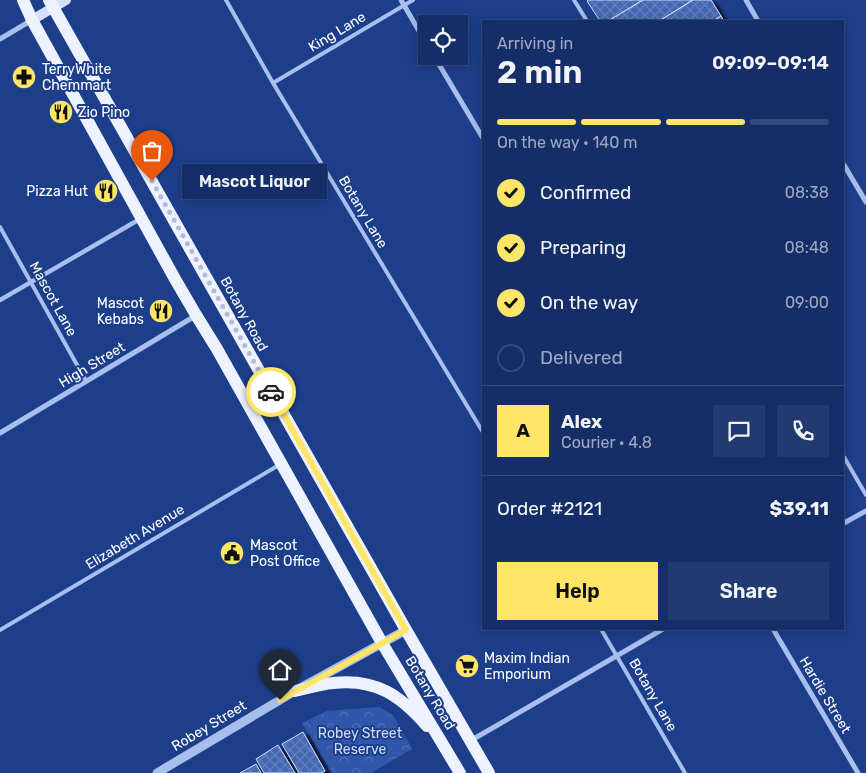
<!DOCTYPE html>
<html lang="en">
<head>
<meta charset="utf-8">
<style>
  body { margin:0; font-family:Rubik,sans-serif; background:#233a71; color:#f1f3f6; height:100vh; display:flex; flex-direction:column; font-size:19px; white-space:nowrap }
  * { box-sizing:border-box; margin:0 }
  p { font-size:16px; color:#9ea8c0 }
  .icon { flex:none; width:28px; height:28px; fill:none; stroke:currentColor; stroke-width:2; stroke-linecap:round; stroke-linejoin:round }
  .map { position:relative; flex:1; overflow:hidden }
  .details { position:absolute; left:482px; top:20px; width:362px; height:610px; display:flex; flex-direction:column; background:#162e68; border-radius:0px; box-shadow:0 2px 12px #0003,0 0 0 1px #354a7c }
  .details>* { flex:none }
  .controls { position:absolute; left:418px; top:15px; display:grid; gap:10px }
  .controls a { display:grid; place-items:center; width:50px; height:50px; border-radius:0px; background:#162e68; box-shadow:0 2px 12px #0003,0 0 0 1px #354a7c; font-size:25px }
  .pin { position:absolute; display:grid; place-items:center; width:42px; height:42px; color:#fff; margin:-51px -21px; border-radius:50% 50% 50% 0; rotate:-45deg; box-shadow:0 0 5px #0007 }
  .pin .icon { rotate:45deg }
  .courier { position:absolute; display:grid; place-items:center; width:50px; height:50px; margin:-25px; border:4px solid #fce567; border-radius:50%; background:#fff; color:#222; box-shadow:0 1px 6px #0007 }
  .bubble { position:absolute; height:35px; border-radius:0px; background:#162e68; box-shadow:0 2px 12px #0003,0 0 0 1px #354a7c; font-size:16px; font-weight:600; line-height:35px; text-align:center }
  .overview em { font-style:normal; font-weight:600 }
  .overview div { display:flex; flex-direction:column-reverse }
  .overview { display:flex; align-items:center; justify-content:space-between; height:85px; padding:0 15px }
  h1 { font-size:32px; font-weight:600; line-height:38px }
  .bar { display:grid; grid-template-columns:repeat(4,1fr); gap:8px 5px; align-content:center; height:60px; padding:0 15px }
  .bar i { height:6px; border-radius:4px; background:#354a7c }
  .bar .active { background:#fce567 }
  .bar p { grid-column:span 4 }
  .line { display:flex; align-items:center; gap:12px; padding:0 15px; border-top:1px solid #354a7c }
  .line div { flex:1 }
  .round { display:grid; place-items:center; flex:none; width:52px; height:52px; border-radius:0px; background:#233a71 }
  ol { padding:0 15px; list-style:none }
  li { display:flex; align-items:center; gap:15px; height:55px }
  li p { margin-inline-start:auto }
  li .icon { padding:5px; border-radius:50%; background:#fce567; color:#111; stroke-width:4 }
  li:last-child { color:#9ea8c0 }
  li i { width:28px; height:28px; border:2px solid #354a7c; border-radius:50% }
  .action { display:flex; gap:10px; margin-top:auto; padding:10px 15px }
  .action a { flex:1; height:58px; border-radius:0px; background:#fce567; color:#111; font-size:20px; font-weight:600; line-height:58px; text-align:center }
  .action a+a { background:#233a71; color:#f1f3f6 }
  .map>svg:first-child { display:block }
  .forest { fill:url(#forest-crowns) }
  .building { fill:url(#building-cross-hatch); stroke:#cedcf9; filter:url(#shadow) }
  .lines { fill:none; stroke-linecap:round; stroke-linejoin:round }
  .service { stroke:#a8beec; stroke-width:4 }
  .pedestrian { stroke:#a8beec; stroke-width:4.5 }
  .minor { stroke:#a8beec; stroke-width:5 }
  .tertiary { stroke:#a8beec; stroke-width:9 }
  .secondary { stroke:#d5e0f9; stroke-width:10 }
  .primary { stroke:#eef2ff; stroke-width:12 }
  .done { stroke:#b0bbd6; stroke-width:5; stroke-dasharray:0 9 }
  .route { stroke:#fce567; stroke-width:6 }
  .labels { text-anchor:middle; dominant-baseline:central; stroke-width:4; stroke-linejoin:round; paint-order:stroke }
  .street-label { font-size:14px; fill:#fff; stroke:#1d3e8b }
  .poi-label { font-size:14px; fill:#fff; stroke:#1d3e8b; text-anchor:start }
  .park-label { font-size:14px; fill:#cedcf9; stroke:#1d3e8b }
</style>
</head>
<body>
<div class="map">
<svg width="866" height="773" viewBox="0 0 866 773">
  <defs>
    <pattern id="forest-crowns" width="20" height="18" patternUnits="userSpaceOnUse" patternTransform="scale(1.25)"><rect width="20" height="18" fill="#3057a9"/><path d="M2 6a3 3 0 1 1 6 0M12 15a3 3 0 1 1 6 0" fill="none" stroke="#4f70b6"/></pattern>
    <pattern id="building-cross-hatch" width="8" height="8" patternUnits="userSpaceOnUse" patternTransform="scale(1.25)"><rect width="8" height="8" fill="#4568b3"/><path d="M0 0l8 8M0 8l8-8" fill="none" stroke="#617fbe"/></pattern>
    <filter id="shadow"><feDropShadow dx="5.5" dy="3" stdDeviation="1" flood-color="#0009"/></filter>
  </defs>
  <rect width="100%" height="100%" fill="#1d3e8b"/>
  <path class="forest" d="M379 707 393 715 412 749 371 773H332L302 723 327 711Z"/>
  <path class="building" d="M588 0H643L608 21H600L587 1Z
    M643 0H693L659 21H608Z
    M693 0H711L721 16 713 21H659Z
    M721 16 724 21H713Z
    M303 732 325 771 321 773H299L282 744Z
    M278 745 295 773H264L256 759Z
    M256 764 261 773H240Z"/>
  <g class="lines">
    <path class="service" d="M226 0 273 83 484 434
      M574 0 587 21
      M273 83 413 0
      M0 227 86 381
      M844 457 866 495
      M601 629 685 773
      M0 630 279 465"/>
    <path class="pedestrian" d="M0 300 140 219"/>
    <path class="minor" d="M401 0 426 43
      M746 0 758 21
      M0 39 32 20
      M434 56 484 140
      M844 165 866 202
      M0 433 195 316
      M844 523 866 511
      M773 629 858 773
      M470 741 663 629"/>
    <path class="tertiary" d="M157 773 295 691 406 630"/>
    <path class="secondary" d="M32 20 66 0"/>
    <path class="primary" d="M23 0 32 20 175 279 196 315 217 349 382 643 460 773
      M49 0 406 630 489 773
      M295 691C308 688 321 684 333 683 376 678 401 696 427 726"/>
  </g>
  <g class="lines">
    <path class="done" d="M152 181 271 392"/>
    <path class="route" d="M271 392 406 630 280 700"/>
  </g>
  <defs>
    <g id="pharmacy-disc" transform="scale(1.25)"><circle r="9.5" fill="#fce567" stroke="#1d3e8b"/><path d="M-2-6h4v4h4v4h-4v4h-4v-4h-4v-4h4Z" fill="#111"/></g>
    <g id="restaurant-disc" transform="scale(1.25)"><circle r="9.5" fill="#fce567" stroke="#1d3e8b"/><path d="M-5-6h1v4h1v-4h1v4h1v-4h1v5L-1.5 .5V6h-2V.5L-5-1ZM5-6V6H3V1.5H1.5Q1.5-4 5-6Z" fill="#111"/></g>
    <g id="civic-disc" transform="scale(1.25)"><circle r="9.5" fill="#fce567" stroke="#1d3e8b"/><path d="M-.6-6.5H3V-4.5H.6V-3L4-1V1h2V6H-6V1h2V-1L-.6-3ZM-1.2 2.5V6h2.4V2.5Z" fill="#111"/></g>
    <g id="supermarket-disc" transform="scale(1.25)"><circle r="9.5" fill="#fce567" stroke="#1d3e8b"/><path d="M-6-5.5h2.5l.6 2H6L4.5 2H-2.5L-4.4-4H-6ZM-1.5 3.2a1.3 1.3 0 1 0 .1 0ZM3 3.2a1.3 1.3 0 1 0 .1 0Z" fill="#111"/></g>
  </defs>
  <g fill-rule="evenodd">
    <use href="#pharmacy-disc" x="24" y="77"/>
    <use href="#restaurant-disc" x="61" y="112"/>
    <use href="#restaurant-disc" x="106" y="191"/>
    <use href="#restaurant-disc" x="161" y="311"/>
    <use href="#civic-disc" x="232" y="553"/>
    <use href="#supermarket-disc" x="467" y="666"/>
  </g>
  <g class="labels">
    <g class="street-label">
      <text transform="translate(337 32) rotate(-31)">King Lane</text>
      <text transform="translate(363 212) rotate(59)">Botany Lane</text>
      <text transform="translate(53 299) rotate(61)">Mascot Lane</text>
      <text transform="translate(244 314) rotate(61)">Botany Road</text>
      <text transform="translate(92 365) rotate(-31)">High Street</text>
      <text transform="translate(135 537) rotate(-31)">Elizabeth Avenue</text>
      <text transform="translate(430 693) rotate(59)">Botany Road</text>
      <text transform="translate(653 695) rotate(60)">Botany Lane</text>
      <text transform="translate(825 695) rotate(59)">Hardie Street</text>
      <text transform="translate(209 726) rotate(-31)">Robey Street</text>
    </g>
    <g class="poi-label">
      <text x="42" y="69">TerryWhite<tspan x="42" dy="16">Chemmart</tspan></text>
      <text x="78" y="112">Zio Pino</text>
      <text x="88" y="191" text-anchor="end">Pizza Hut</text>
      <text x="144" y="303" text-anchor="end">Mascot<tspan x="144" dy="16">Kebabs</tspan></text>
      <text x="250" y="545">Mascot<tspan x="250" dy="16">Post Office</tspan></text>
      <text x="484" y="658">Maxim Indian<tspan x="484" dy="16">Emporium</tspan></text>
    </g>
    <g class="park-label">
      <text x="360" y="733">Robey Street<tspan x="360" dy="16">Reserve</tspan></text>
    </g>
  </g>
</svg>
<div class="controls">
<a><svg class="icon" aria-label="locate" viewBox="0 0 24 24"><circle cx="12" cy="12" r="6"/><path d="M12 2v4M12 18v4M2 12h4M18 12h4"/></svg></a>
</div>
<div class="pin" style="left:152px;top:181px;background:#ea580c"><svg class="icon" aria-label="bag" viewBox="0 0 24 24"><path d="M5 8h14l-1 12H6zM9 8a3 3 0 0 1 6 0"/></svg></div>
<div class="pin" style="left:280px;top:700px;background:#1f2937"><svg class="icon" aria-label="home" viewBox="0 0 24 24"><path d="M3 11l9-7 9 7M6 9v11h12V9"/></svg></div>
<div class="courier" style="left:271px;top:392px"><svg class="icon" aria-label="car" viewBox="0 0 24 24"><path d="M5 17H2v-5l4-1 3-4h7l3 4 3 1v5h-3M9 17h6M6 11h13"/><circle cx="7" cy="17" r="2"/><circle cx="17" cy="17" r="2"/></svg></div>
<div class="bubble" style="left:182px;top:164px;width:145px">Mascot Liquor</div>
<section class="details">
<div class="overview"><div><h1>2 min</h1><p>Arriving in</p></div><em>09:09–09:14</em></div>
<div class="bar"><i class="active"></i><i class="active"></i><i class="active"></i><i></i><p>On the way · 140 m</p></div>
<ol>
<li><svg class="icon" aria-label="check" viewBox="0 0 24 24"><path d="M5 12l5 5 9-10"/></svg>Confirmed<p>08:38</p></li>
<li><svg class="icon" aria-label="check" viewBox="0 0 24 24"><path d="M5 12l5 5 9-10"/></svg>Preparing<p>08:48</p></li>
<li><svg class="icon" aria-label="check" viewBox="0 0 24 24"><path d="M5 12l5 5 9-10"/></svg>On the way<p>09:00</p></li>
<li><i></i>Delivered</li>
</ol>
<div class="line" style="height:90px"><b class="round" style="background:#fce567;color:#111">A</b><div><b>Alex</b><p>Courier · 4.8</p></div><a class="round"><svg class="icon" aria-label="chat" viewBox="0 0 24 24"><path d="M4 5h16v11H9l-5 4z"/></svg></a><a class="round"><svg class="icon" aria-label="phone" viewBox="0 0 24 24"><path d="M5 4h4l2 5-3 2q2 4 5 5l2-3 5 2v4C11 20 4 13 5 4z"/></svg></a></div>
<div class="line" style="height:65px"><div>Order #2121</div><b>$39.11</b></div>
<div class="action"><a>Help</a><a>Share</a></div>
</section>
</div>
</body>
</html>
